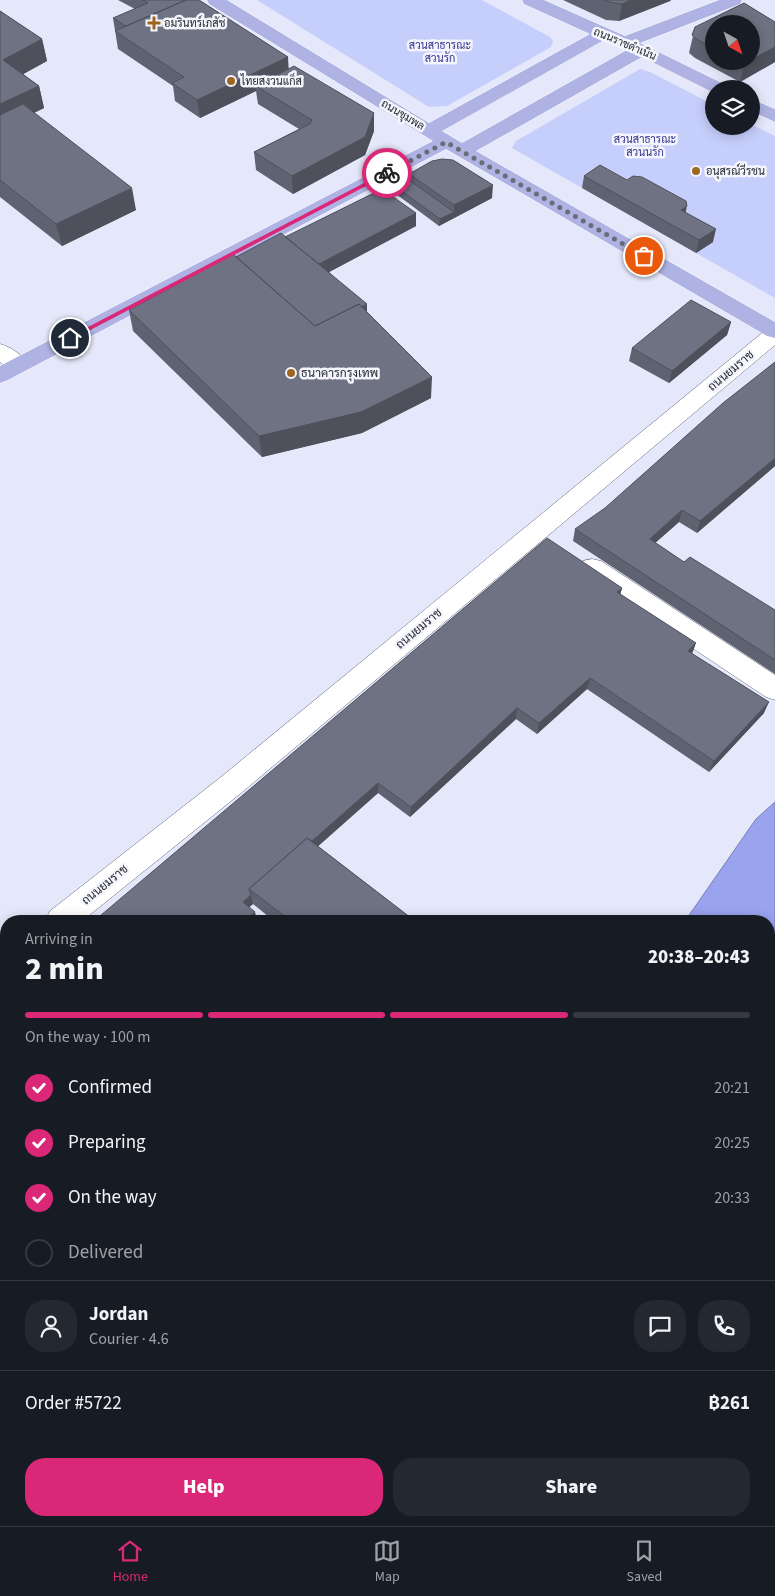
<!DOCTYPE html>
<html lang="en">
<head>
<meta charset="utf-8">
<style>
  body { margin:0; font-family:"Source Sans 3",Sarabun,sans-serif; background:#242831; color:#f1f3f6; height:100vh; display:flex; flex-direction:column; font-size:19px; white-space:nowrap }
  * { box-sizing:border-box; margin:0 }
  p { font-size:16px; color:#9ea1a6 }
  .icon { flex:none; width:28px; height:28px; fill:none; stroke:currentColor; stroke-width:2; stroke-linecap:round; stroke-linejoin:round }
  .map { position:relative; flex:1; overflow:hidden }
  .side { position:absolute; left:0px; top:915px; width:775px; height:611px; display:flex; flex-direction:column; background:#171b24; border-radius:20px 20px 0 0; box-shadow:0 2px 12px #0003 }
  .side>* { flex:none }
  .needle { width:32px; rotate:140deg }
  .fabs { position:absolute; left:705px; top:15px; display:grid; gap:10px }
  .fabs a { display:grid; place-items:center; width:55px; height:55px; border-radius:50%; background:#171b24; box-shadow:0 2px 12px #0003; font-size:25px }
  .pin { position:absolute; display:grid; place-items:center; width:42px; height:42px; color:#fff; margin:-21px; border:2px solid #fff; border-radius:50%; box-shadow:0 1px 5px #0007 }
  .courier { position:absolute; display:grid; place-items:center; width:50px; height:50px; margin:-25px; border:4px solid #db2777; border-radius:50%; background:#fff; color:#222; box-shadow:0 1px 6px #0007 }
  .overview em { font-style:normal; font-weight:800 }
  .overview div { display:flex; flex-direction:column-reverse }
  .overview { display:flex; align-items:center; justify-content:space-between; height:85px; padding:0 25px }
  h1 { font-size:32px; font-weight:800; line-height:38px }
  .bar { display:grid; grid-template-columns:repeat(4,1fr); gap:8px 5px; align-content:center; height:60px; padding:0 25px }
  .bar i { height:6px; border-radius:4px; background:#363941 }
  .bar .active { background:#db2777 }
  .bar p { grid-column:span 4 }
  .line { display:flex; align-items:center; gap:12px; padding:0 25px; border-top:1px solid #363941 }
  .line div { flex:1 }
  .round { display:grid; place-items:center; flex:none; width:52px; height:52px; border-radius:20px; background:#242831 }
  ol { padding:0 25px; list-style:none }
  li { display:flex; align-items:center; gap:15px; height:55px }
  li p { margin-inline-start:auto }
  li .icon { padding:5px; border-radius:50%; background:#db2777; color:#fff; stroke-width:4 }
  li:last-child { color:#9ea1a6 }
  li i { width:28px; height:28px; border:2px solid #363941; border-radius:50% }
  .action { display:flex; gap:10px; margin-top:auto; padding:10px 25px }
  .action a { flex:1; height:58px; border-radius:20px; background:#db2777; color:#fff; font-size:20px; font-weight:800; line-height:58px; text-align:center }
  .action a+a { background:#242831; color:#f1f3f6 }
  .tabs { display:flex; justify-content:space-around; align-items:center; height:70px; border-top:1px solid #363941; background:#171b24; font-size:14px; color:#9ea1a6 }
  .tabs a { display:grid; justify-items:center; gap:2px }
  .tabs .active { color:#db2777 }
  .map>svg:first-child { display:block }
  .green { fill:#c6cefb }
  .water { fill:#9aa3ee; stroke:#787fb5 }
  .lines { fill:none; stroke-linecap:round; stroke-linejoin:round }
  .minor-casing { stroke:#5f6271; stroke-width:1 }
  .major-casing { stroke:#fff; stroke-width:1 }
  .minor { fill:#fff; fill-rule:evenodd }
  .major { fill:#aeb3e3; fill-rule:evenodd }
  .wall { fill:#5f6270; fill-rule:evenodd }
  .shaded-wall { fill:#4e505b }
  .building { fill:#6f7282; stroke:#4e505b }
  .route { fill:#db2777 }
  .done { stroke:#6a6c77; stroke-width:5; stroke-dasharray:0 9 }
  .poi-dot { fill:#9d6620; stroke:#f4f5fd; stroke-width:2 }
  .labels { text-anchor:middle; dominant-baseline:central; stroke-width:5; stroke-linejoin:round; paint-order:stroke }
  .far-poi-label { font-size:11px; fill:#292a30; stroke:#f4f5fd; text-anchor:start }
  .far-street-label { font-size:11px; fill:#292a30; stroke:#f4f5fd }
  .far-park-label { font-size:11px; fill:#39398f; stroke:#f4f5fd }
  .street-label { font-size:12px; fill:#292a30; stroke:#f4f5fd }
  .poi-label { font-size:12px; fill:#292a30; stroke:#f4f5fd; text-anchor:start }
</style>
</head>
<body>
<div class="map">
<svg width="775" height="1526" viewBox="0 0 775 1526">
  <rect width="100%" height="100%" fill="#e4e8fa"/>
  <path class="green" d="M257 0H482L550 37 553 41 551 47 447 106 429 107Z
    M640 69 650 72 714 105V126H751V124L775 136V298L512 148 516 141Z"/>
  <path class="water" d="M775 802V953L769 961V921H685L756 819Z"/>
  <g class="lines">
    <g class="minor-casing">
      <path id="minor" d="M775 327V345L241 793 82 921H45L50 911 221 777 767 329Z
        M0 344C11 347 23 355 29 365L26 370C14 374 9 369 0 362Z
        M592 559 601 561 775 675V700L766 697 583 575 580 568 583 561Z
        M6 950V981L0 983V952Z
        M0 1356 6 1359V1402L0 1400Z
        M75 1520H114L116 1526H78Z
        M406 1520H448L445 1526H404Z"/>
    </g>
    <g class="major-casing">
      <path id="major" d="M207 0H227L429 123 590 34 524 4 522 0H544L625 36 719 0H742L740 4 640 43 726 85 729 89H714V93L642 57 476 151 775 322V338L767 336 446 149 8 380 0 383V366L433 141 209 4ZM604 40 627 50 462 143 442 131Z
        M751 99 775 109V122L751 111Z"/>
    </g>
    <use href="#minor" class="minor"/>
    <use href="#major" class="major"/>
  </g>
  <path class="wall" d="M118 0H199L288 57V68L374 113V131L365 155 293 194 256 170 254 152 299 129 258 104 256 91 200 118 175 101 173 86 118 49 113 18 135 9Z
    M563 0H671L670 1 619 21 606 20Z
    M744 3 775 22V62L740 82 695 58 689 53 695 27ZM714 24H751V61H714Z
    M0 11 42 39 47 61 23 74 39 86 44 108 34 113 136 210 62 246 0 197Z
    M409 174 492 198 439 226 396 194V187L409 180Z
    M584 176 686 212 713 242 696 253 582 188Z
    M416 213V226L329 272 367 312 431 398 362 433 262 457 133 331 129 310 236 257 285 237Z
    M731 322 727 335 669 383 629 361 632 348Z
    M775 466 697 533 679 522 655 543 684 562 775 610V674L573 541 575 529Z
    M622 588 620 595 764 713 709 772 587 689 537 734 516 719 410 817 378 793 318 846 415 921H274L253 904 249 907 255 912 257 921H94Z"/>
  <path class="shaded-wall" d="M631 0H671L670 1 619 21 622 4Z
    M42 39 47 61 9 82 3 60Z
    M775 41V62L740 82 744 65 750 61H751V60Z
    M288 57 289 75 256 86V91L200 118 197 100Z
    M39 86 44 108 0 129V104Z
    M374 113V131L365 155 293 194 292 176Z
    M493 185 492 198 439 226 440 219 454 212V205Z
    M132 188 136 210 62 246 56 224Z
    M687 206 684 219 681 210Z
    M416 213V226L316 279 315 266Z
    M716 229 713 242 696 253 699 240Z
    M367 304V322L315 330Z
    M731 322 727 335 669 383 672 371Z
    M432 377 431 398 362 433 262 457 259 436Z
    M775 458V466L697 533 700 521Z
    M682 510 679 522 646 551 650 539Z
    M622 588 619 599 617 592Z
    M696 643 692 654 688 651Z
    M590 678 587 689 537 734 539 723Z
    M769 702 764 713 709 772 714 761Z
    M517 708 516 719 410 817 411 807Z
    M378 783V793L261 897 254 892Z
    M251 895 253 904 245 911 243 902Z
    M255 912 256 921H244Z
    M6 1113V1123L2 1116Z
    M6 1262V1272L0 1277V1267Z
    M0 1513 7 1526H0Z"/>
  <path class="building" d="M142 0H186L126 26 113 18 148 3Z
    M186 0H199L288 57 197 100 172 83 184 77 115 31Z
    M604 0H631L622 4 609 2Z
    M744 3 775 22V47L751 60V24H714V48L698 40 692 35 695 27Z
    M0 11 42 39 3 60 39 86 0 104Z
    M738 61H750L744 65Z
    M294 66 374 113 365 137 292 176 254 152 310 124 312 120 256 86Z
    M23 104 132 188 56 224 0 180V115Z
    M442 159 453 160 493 185 454 205 409 174 432 161Z
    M600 165 627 180 633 176 642 177 686 201 687 206 681 210 716 229 699 240 584 176Z
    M409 180 454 212 440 219 396 187Z
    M382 189 416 213 319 264 285 237Z
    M281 233 367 304 361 307 359 304 315 326 236 257Z
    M233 254 315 326 359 304 432 377 361 412 259 436 129 310Z
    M691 300 731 322 672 371 632 348Z
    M775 362V458L700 521 682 510 650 539 684 562 690 557 775 610V660L575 529 605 508 723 403Z
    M547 538 622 588 617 592 696 643 688 651 769 702 714 761 590 678 539 723 517 708 411 807 378 783 312 841 307 838 249 889 251 895 243 902 255 912 244 921H94Z
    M307 838 415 921H291L249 889Z
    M6 995V1113L2 1116 6 1123V1262L0 1267V1000Z
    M6 1271V1295L0 1285V1276Z
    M139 1520H325L329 1526H142Z
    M500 1520H608L602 1526H494Z"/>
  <path class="route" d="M387 171 389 174 73 339 67 338Z"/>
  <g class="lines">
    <path class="done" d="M387 173 446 142 644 256"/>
  </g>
  <g class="poi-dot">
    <path d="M151.5 15.5h5v5h5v5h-5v5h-5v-5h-5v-5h5z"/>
    <circle cx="231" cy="81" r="5"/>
    <circle cx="696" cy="171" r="5"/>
    <circle cx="291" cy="373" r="5"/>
  </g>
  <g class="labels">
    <g class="far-poi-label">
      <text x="164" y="23">อมรินทร์เภสัช</text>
      <text x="241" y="81">ไทยสงวนแก็ส</text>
      <text x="706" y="171">อนุสรณ์วีรชน</text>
    </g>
    <g class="far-street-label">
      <text transform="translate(625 44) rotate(23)">ถนนราชดำเนิน</text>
      <text transform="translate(403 115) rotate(31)">ถนนชุมพล</text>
    </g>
    <g class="far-park-label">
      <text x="440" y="45">สวนสาธารณะ<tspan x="440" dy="13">สวนรัก</tspan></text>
      <text x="645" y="139">สวนสาธารณะ<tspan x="645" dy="13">สวนนรัก</tspan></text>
    </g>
    <g class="street-label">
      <text transform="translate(731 371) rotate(-40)">ถนนยมราช</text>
      <text transform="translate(419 629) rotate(-40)">ถนนยมราช</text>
      <text transform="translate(105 885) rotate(-39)">ถนนยมราช</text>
    </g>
    <g class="poi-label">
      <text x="301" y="373">ธนาคารกรุงเทพ</text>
    </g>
  </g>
</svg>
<div class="fabs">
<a><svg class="needle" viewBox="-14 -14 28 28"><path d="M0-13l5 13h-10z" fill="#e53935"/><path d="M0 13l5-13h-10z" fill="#9ea1a6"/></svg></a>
<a><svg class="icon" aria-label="layers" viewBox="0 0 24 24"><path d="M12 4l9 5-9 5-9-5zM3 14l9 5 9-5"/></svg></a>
</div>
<div class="pin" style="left:644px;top:256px;background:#ea580c"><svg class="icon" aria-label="bag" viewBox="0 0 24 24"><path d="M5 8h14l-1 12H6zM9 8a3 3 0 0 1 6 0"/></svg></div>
<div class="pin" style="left:70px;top:338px;background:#1f2937"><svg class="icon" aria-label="home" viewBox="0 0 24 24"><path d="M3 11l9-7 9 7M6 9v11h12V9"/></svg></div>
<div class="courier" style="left:387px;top:173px"><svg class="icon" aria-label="bike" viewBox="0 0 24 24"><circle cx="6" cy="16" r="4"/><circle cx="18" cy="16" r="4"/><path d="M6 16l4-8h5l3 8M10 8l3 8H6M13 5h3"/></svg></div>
<section class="side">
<div class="overview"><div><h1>2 min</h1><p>Arriving in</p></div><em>20:38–20:43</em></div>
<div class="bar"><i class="active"></i><i class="active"></i><i class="active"></i><i></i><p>On the way · 100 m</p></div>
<ol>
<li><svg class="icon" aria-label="check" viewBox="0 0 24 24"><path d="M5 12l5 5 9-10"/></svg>Confirmed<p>20:21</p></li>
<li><svg class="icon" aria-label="check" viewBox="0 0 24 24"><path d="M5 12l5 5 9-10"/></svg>Preparing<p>20:25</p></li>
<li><svg class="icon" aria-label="check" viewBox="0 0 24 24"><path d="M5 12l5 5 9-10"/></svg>On the way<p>20:33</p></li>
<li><i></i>Delivered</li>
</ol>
<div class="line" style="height:90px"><a class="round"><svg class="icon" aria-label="person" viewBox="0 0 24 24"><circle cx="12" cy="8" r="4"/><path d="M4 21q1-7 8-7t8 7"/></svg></a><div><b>Jordan</b><p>Courier · 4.6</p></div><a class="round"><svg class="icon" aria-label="chat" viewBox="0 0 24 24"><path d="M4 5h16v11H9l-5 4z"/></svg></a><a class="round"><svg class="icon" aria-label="phone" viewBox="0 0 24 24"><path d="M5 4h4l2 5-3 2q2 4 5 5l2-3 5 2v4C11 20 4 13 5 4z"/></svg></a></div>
<div class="line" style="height:65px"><div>Order #5722</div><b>฿261</b></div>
<div class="action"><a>Help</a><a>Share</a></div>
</section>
</div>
<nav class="tabs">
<a class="active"><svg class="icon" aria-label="home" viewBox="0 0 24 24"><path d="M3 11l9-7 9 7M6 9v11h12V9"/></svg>Home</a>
<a><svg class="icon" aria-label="map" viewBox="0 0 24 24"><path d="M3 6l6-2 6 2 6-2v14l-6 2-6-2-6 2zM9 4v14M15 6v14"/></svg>Map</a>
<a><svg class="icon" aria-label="saved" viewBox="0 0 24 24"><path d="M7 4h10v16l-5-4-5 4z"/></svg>Saved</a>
</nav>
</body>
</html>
